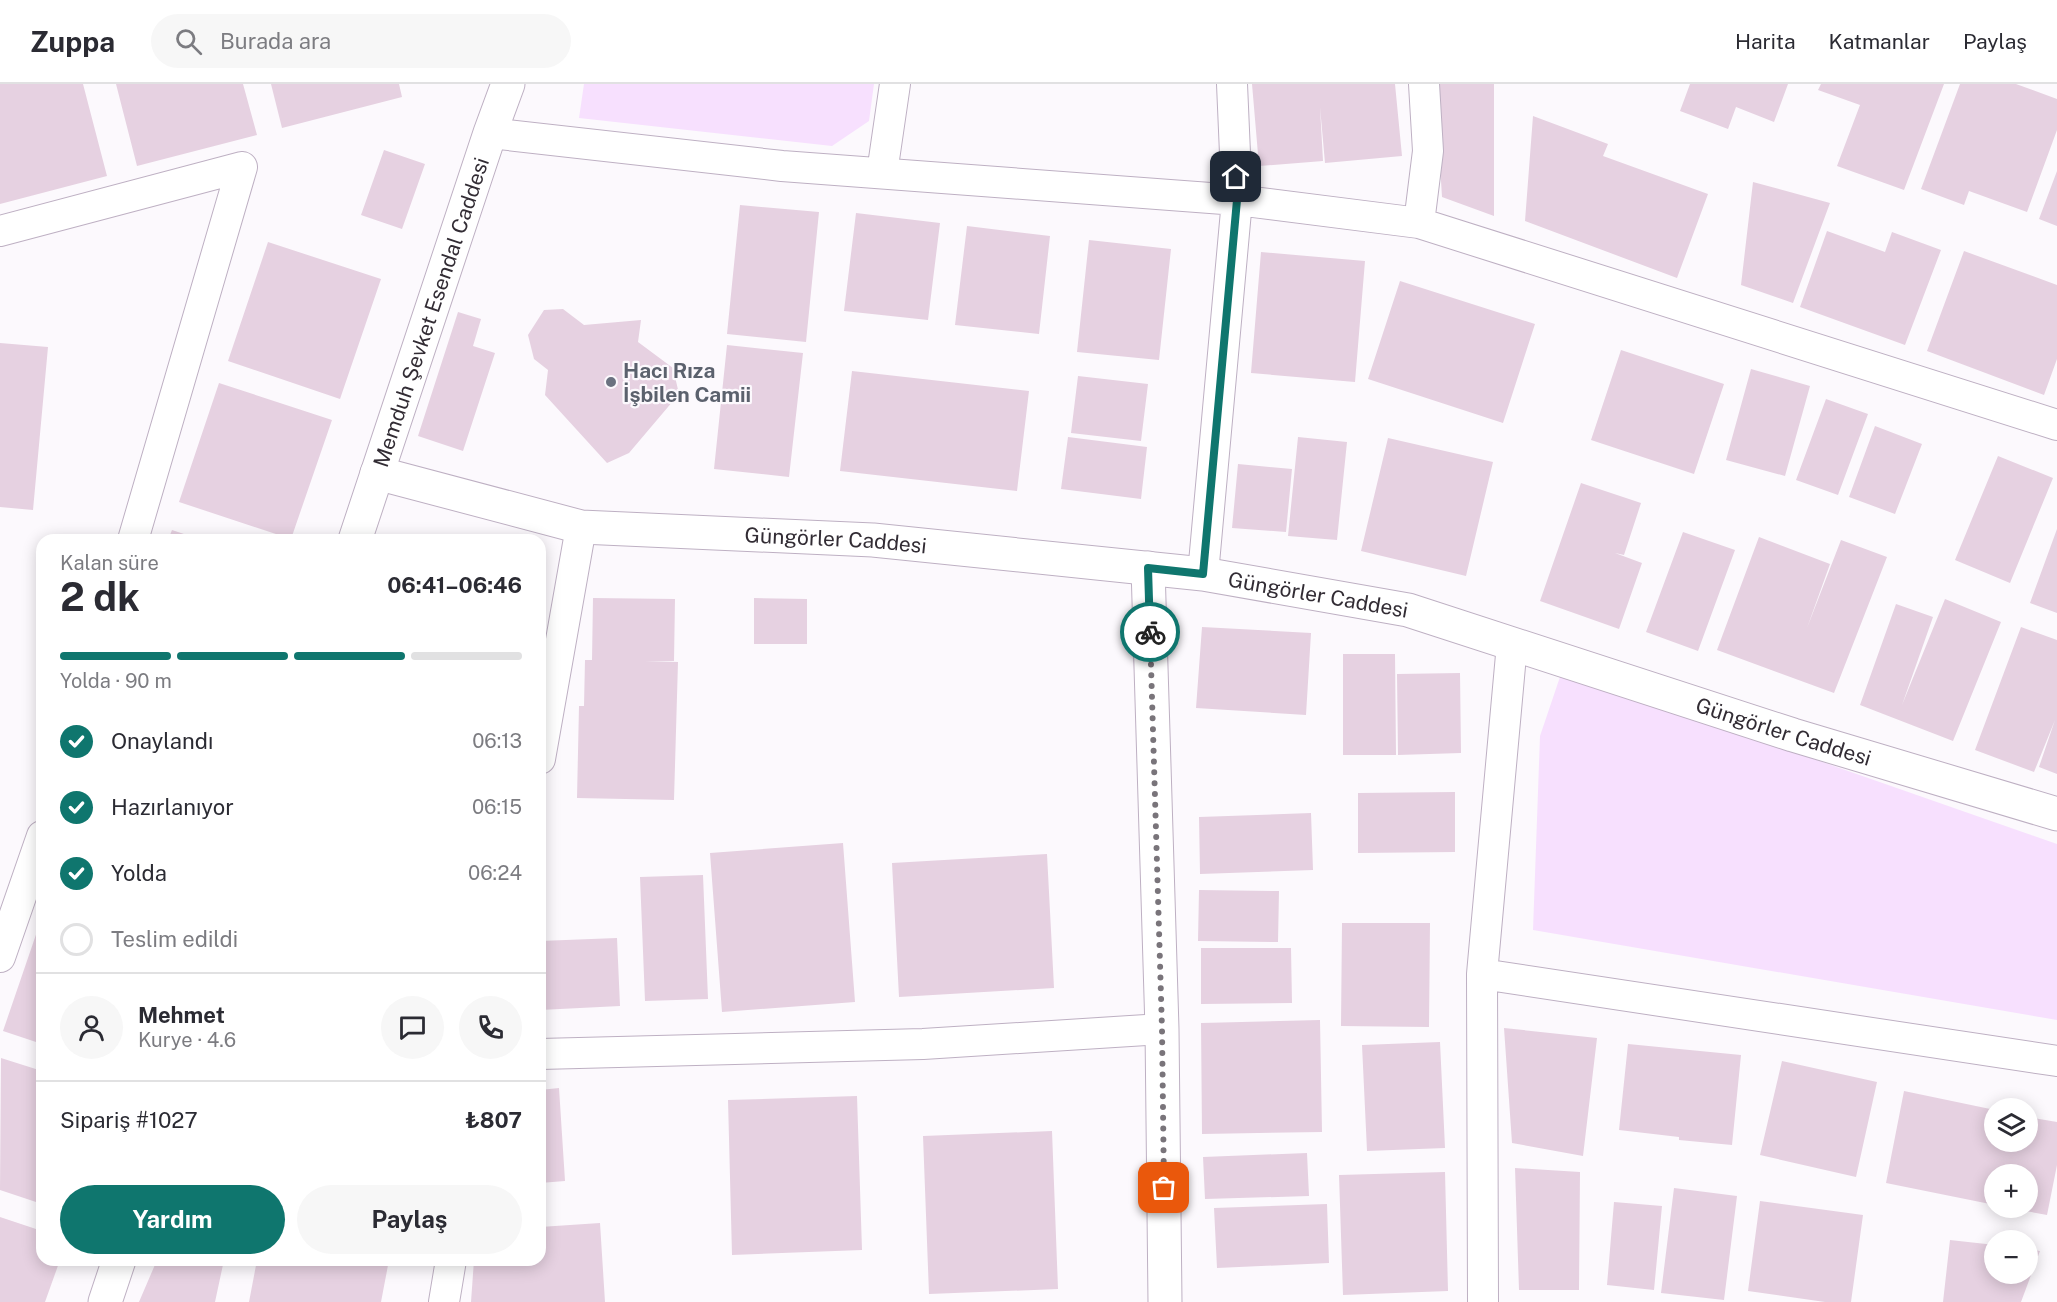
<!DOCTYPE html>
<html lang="tr">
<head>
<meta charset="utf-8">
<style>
  body { margin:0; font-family:"Public Sans",sans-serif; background:#f7f7f7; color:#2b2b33; height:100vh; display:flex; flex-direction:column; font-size:22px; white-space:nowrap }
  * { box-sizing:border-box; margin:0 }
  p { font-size:20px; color:#7c7c81 }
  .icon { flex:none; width:33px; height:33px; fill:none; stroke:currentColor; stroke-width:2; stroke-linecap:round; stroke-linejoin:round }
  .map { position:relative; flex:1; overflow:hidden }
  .side { position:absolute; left:36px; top:450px; width:510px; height:732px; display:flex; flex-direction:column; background:#fff; border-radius:18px; box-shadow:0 3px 15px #0003 }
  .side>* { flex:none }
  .fabs { position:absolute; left:1984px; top:1014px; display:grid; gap:12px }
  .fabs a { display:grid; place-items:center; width:54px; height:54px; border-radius:50%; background:#fff; box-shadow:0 3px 15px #0003; font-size:30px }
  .pin { position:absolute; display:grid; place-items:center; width:51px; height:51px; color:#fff; margin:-26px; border-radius:12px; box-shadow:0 3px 9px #0006 }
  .courier { position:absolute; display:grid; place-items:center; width:60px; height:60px; margin:-30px; border:4px solid #0f766e; border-radius:50%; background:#fff; color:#222; box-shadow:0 2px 8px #0007 }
  .overview em { font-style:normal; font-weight:700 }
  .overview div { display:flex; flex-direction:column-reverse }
  .overview { display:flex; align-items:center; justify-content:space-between; height:102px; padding:0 24px }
  h1 { font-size:39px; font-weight:700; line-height:45px }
  .bar { display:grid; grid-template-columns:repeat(4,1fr); gap:9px 6px; align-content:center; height:72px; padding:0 24px }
  .bar i { height:8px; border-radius:4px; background:#e1e1e2 }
  .bar .active { background:#0f766e }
  .bar p { grid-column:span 4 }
  .line { display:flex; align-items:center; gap:15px; padding:0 24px; border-top:2px solid #e1e1e2 }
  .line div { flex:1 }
  .round { display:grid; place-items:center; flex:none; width:63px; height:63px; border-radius:32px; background:#f7f7f7 }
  ol { padding:0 24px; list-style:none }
  li { display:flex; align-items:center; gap:18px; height:66px }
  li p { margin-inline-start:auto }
  li .icon { padding:6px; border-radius:50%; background:#0f766e; color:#fff; stroke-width:4 }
  li:last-child { color:#7c7c81 }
  li i { width:33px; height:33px; border:3px solid #e1e1e2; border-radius:50% }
  .button { display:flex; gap:12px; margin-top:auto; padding:12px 24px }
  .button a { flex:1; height:69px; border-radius:36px; background:#0f766e; color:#fff; font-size:24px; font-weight:700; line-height:69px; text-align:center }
  .button a+a { background:#f7f7f7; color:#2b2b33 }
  header { display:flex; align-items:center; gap:36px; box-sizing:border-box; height:84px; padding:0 30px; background:#fff; border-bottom:2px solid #e1e1e2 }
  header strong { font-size:28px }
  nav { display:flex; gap:33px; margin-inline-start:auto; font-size:21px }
  .search { width:420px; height:54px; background:#f7f7f7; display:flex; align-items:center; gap:15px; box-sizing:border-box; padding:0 21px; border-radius:33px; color:#7c7c81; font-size:22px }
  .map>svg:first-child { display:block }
  .green { fill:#f7e0fe }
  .building { fill:#e6d1e1 }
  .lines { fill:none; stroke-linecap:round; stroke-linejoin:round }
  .minor-casing { stroke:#beb0c3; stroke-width:32 }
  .tertiary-casing { stroke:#beb0c3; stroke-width:35 }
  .minor { stroke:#fff; stroke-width:30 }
  .tertiary { stroke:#fff; stroke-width:33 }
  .done { stroke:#79747a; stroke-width:6; stroke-dasharray:0 10.8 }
  .route { stroke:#0f766e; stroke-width:8 }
  .worship-dot { fill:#6b7280; stroke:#fcf9fd; stroke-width:2 }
  .labels { text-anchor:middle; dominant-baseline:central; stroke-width:4.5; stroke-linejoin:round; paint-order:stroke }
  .street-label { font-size:21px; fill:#322c34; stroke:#fcf9fd }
  .worship-label { font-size:21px; font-weight:bold; fill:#5b616d; stroke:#fcf9fd; text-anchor:start }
</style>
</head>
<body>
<header>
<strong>Zuppa</strong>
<div class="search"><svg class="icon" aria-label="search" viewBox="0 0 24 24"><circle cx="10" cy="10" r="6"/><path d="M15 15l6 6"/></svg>Burada ara</div>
<nav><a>Harita</a><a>Katmanlar</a><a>Paylaş</a></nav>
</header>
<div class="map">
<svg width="2057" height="1218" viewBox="0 0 2057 1218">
  <rect width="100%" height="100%" fill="#fcf9fd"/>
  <path class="green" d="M584 0H874L869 37 832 62 579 34Z
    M1562 587 2057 760V936L1533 846 1540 652Z"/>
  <path class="building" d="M0 0H83L107 92 0 120Z
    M116 0H243L257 51 137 82Z
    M271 0H399L402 13 282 44Z
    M1252 0H1395L1402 72 1325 79 1320 23 1323 77 1259 82Z
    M1435 0H1494V132L1442 113Z
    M1690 0H1788L1774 38 1736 23 1728 45 1680 27Z
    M1821 0H1944L1904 106 1837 82 1860 21 1818 6Z
    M1960 0H2016L2057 15V46L2027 128 1969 107 1964 121 1921 105Z
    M1533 32 1608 60 1603 72 1708 110 1677 194 1525 137Z
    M384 66 425 80 402 145 361 131Z
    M2057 87V142L2039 135Z
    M1753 98 1830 119 1793 219 1741 201Z
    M740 121 819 128 806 258 727 250Z
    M856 129 940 139 928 236 844 227Z
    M967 142 1050 152 1039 250 955 241Z
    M1827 147 1885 168 1892 148 1941 166 1905 261 1800 223Z
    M1089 156 1171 165 1159 276 1077 268Z
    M268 158 381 195 340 315 228 277Z
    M1964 167 2057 201V275L2044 311 1927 267Z
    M1261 168 1365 177 1355 298 1251 289Z
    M1400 197 1535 240 1503 339 1368 295Z
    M563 225 584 241 641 236 638 258 673 284 679 310 629 369 607 379 545 311 548 286 534 275 528 251 544 226Z
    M458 228 481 235 473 262 495 269 463 367 418 352Z
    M0 259 48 263 33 426 0 423Z
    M727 261 803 269 789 393 714 385Z
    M1621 266 1724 300 1694 390 1591 356Z
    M1751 285 1810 302 1785 392 1726 376Z
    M852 287 1029 307 1017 407 840 387Z
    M1078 292 1148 300 1141 357 1071 349Z
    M219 299 332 336 291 455 179 418Z
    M1826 315 1868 330 1838 411 1796 396Z
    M1875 342 1922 360 1895 430 1849 413Z
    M1068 353 1147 363 1141 415 1061 405Z
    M1298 353 1347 358 1337 456 1288 452Z
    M1388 354 1493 378 1466 492 1361 467Z
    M1998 372 2053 394 2010 499 1955 476Z
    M1238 380 1292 385 1286 448 1232 444Z
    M1581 399 1641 419 1624 471 1615 469 1642 479 1619 545 1540 517Z
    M2057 445V529L2030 519Z
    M172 446 202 456H168Z
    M1683 448 1735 466 1698 567 1646 548Z
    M393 450 415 455V456H392Z
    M1759 453 1830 480 1807 544 1841 456 1887 473 1834 609 1717 566Z
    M593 514 675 515 674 577H645L678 578 674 716 577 714 579 622H584L585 576H592Z
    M754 514 807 515V560H754Z
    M1945 515 2001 538 1953 657 1860 621 1896 520 1933 533 1902 621Z
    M1202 543 1311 549 1306 631 1196 624Z
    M2021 543 2057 556V690L2039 683 2055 636 2034 688 1975 666Z
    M1343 570H1395L1396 671H1343Z
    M1460 589 1461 669 1398 671 1397 590Z
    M1455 708V768L1358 769V709Z
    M1311 729 1313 786 1200 790 1199 733Z
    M843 759 855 918 722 928 710 769Z
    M1047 770 1054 904 899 913 892 779Z
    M703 791 708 915 645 917 640 793Z
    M1199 806 1279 807 1278 858 1198 857Z
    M42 833V960L3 947Z
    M1342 839H1430L1429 943 1341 942Z
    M617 854 620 922 540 926V857Z
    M1201 864H1291L1292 919 1201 920Z
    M1320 936 1322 1048 1202 1050 1201 939Z
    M1504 944 1597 954 1583 1072 1512 1059Z
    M1440 958 1445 1064 1367 1067 1362 961Z
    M1628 960 1741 971 1732 1061 1679 1056V1053L1619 1046Z
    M1 974 42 987V1120L0 1106Z
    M1782 977 1877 998 1856 1093 1760 1071Z
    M559 1004 565 1097 540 1099V1006Z
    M1904 1007 1995 1026V1058H2028V1033L2057 1038V1081L2047 1131 2015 1125 2028 1124V1090H1995V1121L1886 1099Z
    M857 1012 862 1166 732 1171 728 1016Z
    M1052 1047 1058 1205 929 1210 923 1052Z
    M1307 1069 1309 1112 1205 1115 1203 1073Z
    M1515 1084 1580 1088 1579 1206H1519Z
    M1445 1088 1448 1207 1343 1211 1339 1091Z
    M1674 1104 1737 1112 1724 1216 1661 1209Z
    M1760 1117 1863 1131 1851 1218H1825L1748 1207Z
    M1614 1118 1662 1122 1654 1206 1607 1201Z
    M1327 1120 1329 1179 1217 1184 1214 1124Z
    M0 1133 42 1147V1176H60L45 1218H0Z
    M600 1139 605 1218H471L474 1176H540V1143Z
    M1950 1156 1995 1161V1190H2028V1165L2040 1167 2021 1218H1943Z
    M157 1176H224L215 1218H139Z
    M257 1176H389L381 1218H249Z"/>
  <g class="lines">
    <g class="minor-casing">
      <path id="minor" d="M490 49 782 82 1237 116 1419 139 2057 341
        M882 89 895 0
        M1419 139 1428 67 1424 0
        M0 147 242 83
        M133 456 242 83
        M1203 490 1237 116 1232 0
        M540 675 581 443
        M0 873 42 752
        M1482 890 2057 977
        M540 970 923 960 1162 945
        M444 1218 451 1176
        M1483 1218 1482 890 1512 560"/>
    </g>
    <g class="tertiary-casing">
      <g id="tertiary">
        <path id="s1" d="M377 389 581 443 873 456 1203 490 1408 526 1793 651 2057 730"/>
        <path id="s2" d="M355 456 490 49 508 0"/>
        <path d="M1148 484 1162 945 1165 1218"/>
        <path d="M105 1218 119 1176"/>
      </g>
    </g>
    <use href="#minor" class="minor"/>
    <use href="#tertiary" class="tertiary"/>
  </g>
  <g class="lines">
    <path class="done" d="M1150 548 1162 945 1164 1104"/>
    <path class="route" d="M1150 548 1148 484 1203 490 1237 116 1236 93"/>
  </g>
  <circle class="worship-dot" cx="611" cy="298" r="6"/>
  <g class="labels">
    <g class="street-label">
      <text stroke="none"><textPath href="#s2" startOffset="240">Memduh Şevket Esendal Caddesi</textPath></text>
      <text stroke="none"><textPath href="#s1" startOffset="466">Güngörler Caddesi</textPath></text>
      <text stroke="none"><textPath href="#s1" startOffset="952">Güngörler Caddesi</textPath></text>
      <text stroke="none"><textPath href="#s1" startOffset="1438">Güngörler Caddesi</textPath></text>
    </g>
    <g class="worship-label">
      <text x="623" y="286">Hacı Rıza<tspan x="623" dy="24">İşbilen Camii</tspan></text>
    </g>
  </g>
</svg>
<div class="fabs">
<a><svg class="icon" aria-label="layers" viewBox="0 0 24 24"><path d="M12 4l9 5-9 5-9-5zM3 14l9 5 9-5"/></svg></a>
<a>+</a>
<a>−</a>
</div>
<div class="pin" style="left:1164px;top:1104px;background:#ea580c"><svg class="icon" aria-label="bag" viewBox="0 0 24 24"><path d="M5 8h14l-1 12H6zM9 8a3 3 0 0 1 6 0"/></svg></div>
<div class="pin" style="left:1236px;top:93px;background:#1f2937"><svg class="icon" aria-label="home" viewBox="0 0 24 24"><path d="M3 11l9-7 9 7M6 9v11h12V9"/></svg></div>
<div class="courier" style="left:1150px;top:548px"><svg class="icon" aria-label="bike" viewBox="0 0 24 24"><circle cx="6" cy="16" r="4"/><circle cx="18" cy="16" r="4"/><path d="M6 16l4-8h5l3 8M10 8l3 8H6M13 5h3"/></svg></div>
<section class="side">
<div class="overview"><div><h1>2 dk</h1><p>Kalan süre</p></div><em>06:41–06:46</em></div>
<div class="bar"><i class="active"></i><i class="active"></i><i class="active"></i><i></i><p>Yolda · 90 m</p></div>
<ol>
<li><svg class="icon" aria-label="check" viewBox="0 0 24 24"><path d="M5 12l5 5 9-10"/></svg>Onaylandı<p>06:13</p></li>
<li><svg class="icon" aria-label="check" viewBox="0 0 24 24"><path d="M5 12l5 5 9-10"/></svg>Hazırlanıyor<p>06:15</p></li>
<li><svg class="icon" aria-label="check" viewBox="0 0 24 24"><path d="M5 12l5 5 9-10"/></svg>Yolda<p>06:24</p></li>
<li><i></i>Teslim edildi</li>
</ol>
<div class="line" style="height:108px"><a class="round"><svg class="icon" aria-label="person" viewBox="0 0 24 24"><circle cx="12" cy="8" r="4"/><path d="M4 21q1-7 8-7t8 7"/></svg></a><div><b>Mehmet</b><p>Kurye · 4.6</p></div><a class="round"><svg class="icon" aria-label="chat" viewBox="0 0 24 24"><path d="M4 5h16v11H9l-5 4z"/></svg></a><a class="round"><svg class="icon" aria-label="phone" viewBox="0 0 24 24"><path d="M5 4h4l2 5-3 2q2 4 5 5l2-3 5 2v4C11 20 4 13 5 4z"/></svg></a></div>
<div class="line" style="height:78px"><div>Sipariş #1027</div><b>₺807</b></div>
<div class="button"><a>Yardım</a><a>Paylaş</a></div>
</section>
</div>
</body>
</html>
